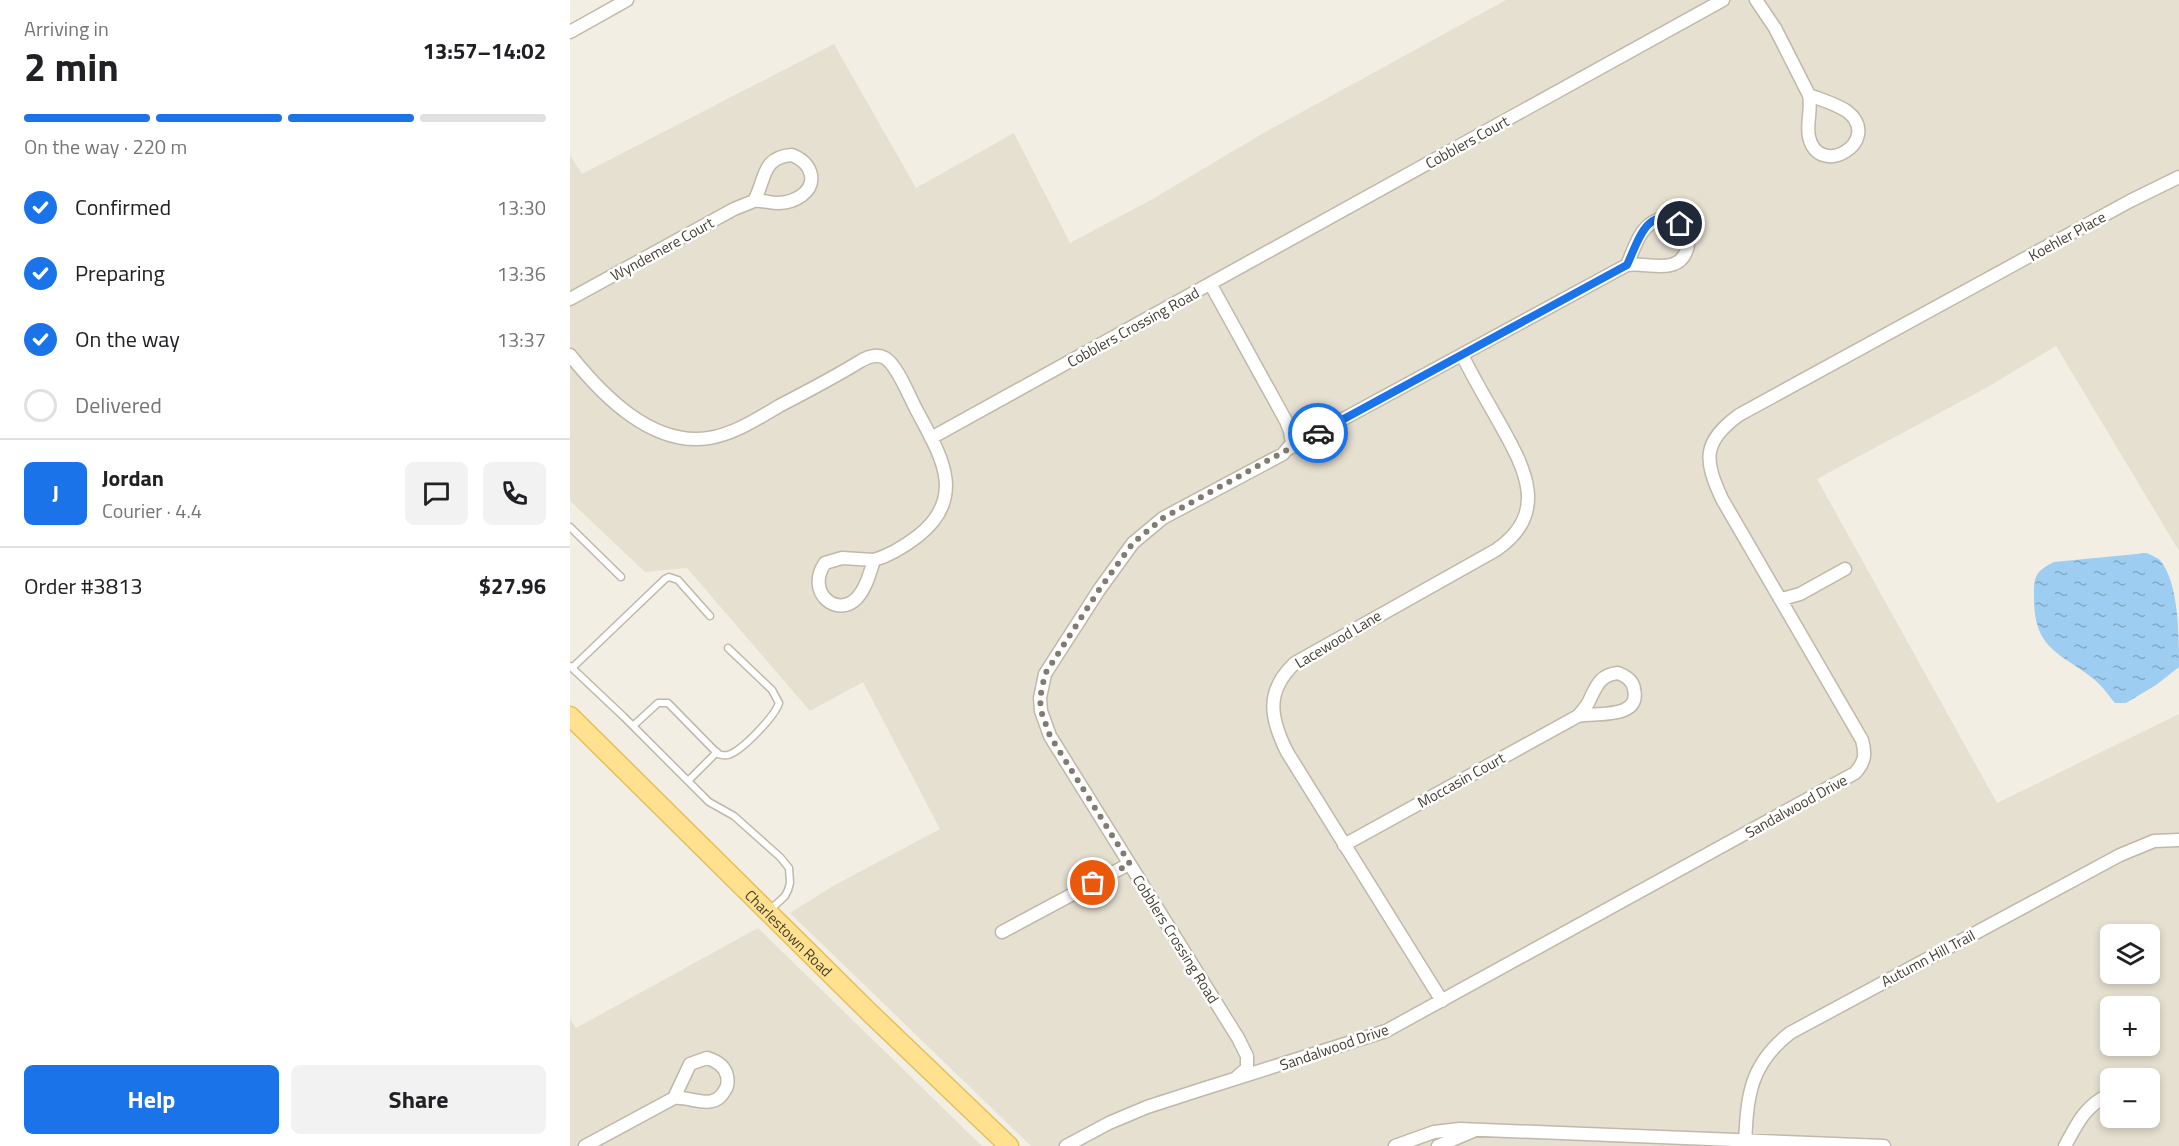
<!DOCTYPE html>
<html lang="en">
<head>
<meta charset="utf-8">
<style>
  body { margin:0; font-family:"Titillium Web",sans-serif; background:#f2f2f2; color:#202124; height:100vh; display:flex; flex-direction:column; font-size:22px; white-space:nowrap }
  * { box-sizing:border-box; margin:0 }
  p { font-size:20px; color:#757577 }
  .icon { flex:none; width:33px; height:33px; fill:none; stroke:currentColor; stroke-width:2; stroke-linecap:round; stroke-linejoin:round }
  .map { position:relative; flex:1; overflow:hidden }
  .sheet { display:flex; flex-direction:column; background:#fff; width:570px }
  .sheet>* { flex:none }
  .fabs { position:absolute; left:1530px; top:924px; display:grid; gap:12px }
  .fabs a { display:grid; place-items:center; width:60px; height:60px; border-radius:9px; background:#fff; box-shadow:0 3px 9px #0003; font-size:30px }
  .pin { position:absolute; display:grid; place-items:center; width:51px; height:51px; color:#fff; margin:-26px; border:3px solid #fff; border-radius:50%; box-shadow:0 2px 6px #0007 }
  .courier { position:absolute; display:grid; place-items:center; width:60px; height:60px; margin:-30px; border:4px solid #1a73e8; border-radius:50%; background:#fff; color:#222; box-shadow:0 2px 8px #0007 }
  .summary em { font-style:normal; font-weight:700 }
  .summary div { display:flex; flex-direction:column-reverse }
  .summary { display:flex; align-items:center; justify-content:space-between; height:102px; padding:0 24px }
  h1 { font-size:39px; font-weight:700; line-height:45px }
  .bar { display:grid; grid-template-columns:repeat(4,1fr); gap:9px 6px; align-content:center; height:72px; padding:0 24px }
  .bar i { height:8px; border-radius:4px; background:#e0e0e0 }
  .bar .selected { background:#1a73e8 }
  .bar p { grid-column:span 4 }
  .line { display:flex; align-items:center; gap:15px; padding:0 24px; border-top:2px solid #e0e0e0 }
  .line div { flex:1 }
  .round { display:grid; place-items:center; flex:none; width:63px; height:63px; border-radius:9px; background:#f2f2f2 }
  ol { padding:0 24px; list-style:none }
  li { display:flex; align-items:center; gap:18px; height:66px }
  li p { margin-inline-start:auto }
  li .icon { padding:6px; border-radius:50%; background:#1a73e8; color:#fff; stroke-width:4 }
  li:last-child { color:#757577 }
  li i { width:33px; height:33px; border:3px solid #e0e0e0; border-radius:50% }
  .action { display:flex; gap:12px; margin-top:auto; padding:12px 24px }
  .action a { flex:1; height:69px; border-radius:9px; background:#1a73e8; color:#fff; font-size:24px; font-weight:700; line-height:69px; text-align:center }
  .action a+a { background:#f2f2f2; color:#202124 }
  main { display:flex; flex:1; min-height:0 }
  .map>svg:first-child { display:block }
  .residential { fill:#e6e0d1; fill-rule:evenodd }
  .water { fill:url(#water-ripples) }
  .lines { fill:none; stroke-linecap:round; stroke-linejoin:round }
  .lane-casing { stroke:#c0b8a9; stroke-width:9 }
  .street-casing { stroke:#c0b8a9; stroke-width:15 }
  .primary-casing { stroke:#e6bf5d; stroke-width:21 }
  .lane { stroke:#fff; stroke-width:6 }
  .street { stroke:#fff; stroke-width:12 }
  .primary { stroke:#ffe18f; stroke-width:18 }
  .done { stroke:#817c71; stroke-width:6; stroke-dasharray:0 10.8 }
  .route { stroke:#1a73e8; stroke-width:8 }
  .labels { text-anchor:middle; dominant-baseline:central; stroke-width:5; stroke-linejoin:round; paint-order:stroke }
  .street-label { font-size:15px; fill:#443e33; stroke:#fff }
</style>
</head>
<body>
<main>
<section class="sheet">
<div class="summary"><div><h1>2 min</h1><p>Arriving in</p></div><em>13:57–14:02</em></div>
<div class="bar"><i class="selected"></i><i class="selected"></i><i class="selected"></i><i></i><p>On the way · 220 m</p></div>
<ol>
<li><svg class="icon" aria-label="check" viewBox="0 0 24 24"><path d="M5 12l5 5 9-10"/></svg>Confirmed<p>13:30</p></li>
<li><svg class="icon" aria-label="check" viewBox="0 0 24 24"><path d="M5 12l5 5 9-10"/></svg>Preparing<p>13:36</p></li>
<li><svg class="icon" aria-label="check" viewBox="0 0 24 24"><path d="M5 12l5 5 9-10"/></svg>On the way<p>13:37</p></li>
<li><i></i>Delivered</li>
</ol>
<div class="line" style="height:108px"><b class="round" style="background:#1a73e8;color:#fff">J</b><div><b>Jordan</b><p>Courier · 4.4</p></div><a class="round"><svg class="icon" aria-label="chat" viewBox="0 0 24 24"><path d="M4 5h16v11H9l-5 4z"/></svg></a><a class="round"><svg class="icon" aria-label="phone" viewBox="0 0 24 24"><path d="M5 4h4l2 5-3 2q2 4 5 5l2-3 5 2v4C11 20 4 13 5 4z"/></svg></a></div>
<div class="line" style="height:78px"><div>Order #3813</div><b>$27.96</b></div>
<div class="action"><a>Help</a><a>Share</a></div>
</section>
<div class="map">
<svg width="1609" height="1146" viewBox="0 0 1609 1146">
  <defs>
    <pattern id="water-ripples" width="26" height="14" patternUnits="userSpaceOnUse" patternTransform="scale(1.5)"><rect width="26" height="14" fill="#9dcef1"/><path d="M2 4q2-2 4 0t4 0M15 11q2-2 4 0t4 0" fill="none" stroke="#82a9c4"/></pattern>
  </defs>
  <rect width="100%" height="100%" fill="#f2eee3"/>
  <path class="residential" d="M936 0H1609V551L1486 346 1414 389 1247 479 1427 803 1609 714V1146H461L220 913 263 886 370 829 293 682 240 711 117 568 75 572 0 501V155L12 174 264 44 346 188 444 133 500 243 581 200 690 135ZM1540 934H1580V974H1540ZM1540 1006H1580V1046H1540ZM1540 1078H1580V1118H1540Z
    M188 928 412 1146H0V1019L6 1028Z"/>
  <path class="water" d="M1577 553C1581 555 1586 557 1590 560 1609 583 1609 636 1609 667L1586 685 1556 703H1545C1539 696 1533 687 1526 681 1493 653 1464 652 1464 598 1464 577 1464 572 1484 562Z"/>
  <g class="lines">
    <g class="lane-casing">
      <path id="lane" d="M0 527 51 577
        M0 666 54 717 139 802 164 816 210 857 219 868 220 883 218 890 215 896 199 911
        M2 668 95 579 99 577 108 580 140 616
        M63 726 88 703H98L148 754C152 755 154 756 158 755 172 751 205 716 209 703L202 690 158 648
        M118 781 147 752"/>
    </g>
    <g class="street-casing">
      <path id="street" d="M1186 0 1205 28 1239 95
        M0 32 57 0
        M1239 95C1252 100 1267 104 1278 112 1313 141 1249 180 1239 137 1236 124 1242 109 1239 95Z
        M222 155C232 159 239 165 241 175 244 193 223 203 208 203 200 203 192 200 184 201 196 180 191 157 222 155Z
        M1095 218C1105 220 1112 224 1116 234 1119 240 1119 245 1116 252 1107 275 1076 262 1057 265 1066 245 1070 222 1095 218Z
        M641 285 716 421 720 431 722 443 713 454 593 518 563 543 529 590 475 674 470 698 471 711 480 736 668 1038 677 1056V1068L667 1077
        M0 299 164 209 184 201
        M0 355C32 395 82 447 139 438 164 434 187 419 209 406 236 392 263 378 289 362 297 357 306 353 315 358 327 365 339 396 346 409 369 453 399 496 348 536 335 546 321 555 304 560
        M361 438 1153 0
        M718 449 1057 265
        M272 558 304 560C300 573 296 588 287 598 267 619 235 592 255 563Z
        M1212 599 1230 594 1275 569
        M1048 673C1056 676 1063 680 1064 689 1071 720 1025 712 1008 716 1013 710 1018 705 1020 699 1027 685 1030 675 1048 673Z
        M774 845 1008 716
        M432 932 559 864
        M872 1001 717 752C700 718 695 691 725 663L926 550C979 514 956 470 930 424 917 401 904 379 892 355
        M137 1058C147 1061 155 1066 157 1076 158 1081 158 1086 155 1090 144 1112 122 1096 104 1098L120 1064Z
        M636 1088 816 1031 1285 773C1295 762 1296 754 1292 740L1152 499C1134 460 1132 442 1169 415L1560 201 1609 177
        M15 1146 104 1098
        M496 1146 539 1123 577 1107 642 1086
        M825 1146 864 1132 890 1129 1314 1146
        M868 1146 903 1131
        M1175 1146C1177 1097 1179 1065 1220 1033L1550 855 1584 841 1609 840
        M1495 1146C1508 1122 1515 1106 1540 1094"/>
    </g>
    <g class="primary-casing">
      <g id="primary">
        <path id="s1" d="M0 716 299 1012 439 1146"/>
      </g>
    </g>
    <use href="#lane" class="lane"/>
    <use href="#street" class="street"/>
    <use href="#primary" class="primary"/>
  </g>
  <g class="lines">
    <path class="done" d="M523 883 560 864 480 736 471 711 470 698 475 674 529 590 563 543 593 518 748 433"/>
    <path class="route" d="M748 433 1057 265C1068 242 1077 203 1110 224"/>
  </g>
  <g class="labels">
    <g class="street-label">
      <text transform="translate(897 142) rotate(-29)">Cobblers Court</text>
      <text transform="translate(1497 236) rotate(-29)">Koehler Place</text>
      <text transform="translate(92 249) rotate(-29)">Wyndemere Court</text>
      <text transform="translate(563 327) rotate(-29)">Cobblers Crossing Road</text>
      <text transform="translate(768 639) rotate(-31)">Lacewood Lane</text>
      <text transform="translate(891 780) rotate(-29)">Moccasin Court</text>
      <text transform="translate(1226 806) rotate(-29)">Sandalwood Drive</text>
      <text stroke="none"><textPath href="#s1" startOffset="308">Charlestown Road</textPath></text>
      <text transform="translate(606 939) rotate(58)">Cobblers Crossing Road</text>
      <text transform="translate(1358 958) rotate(-28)">Autumn Hill Trail</text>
      <text transform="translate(764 1047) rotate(-19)">Sandalwood Drive</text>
    </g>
  </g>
</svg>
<div class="fabs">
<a><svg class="icon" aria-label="layers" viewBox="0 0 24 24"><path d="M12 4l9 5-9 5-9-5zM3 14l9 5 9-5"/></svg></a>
<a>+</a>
<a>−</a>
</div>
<div class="pin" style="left:523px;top:883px;background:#ea580c"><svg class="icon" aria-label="bag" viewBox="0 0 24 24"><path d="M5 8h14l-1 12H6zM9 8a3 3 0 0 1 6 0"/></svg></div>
<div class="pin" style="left:1110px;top:224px;background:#1f2937"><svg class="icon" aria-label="home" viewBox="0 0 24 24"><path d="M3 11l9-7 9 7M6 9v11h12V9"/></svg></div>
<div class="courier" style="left:748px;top:433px"><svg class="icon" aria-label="car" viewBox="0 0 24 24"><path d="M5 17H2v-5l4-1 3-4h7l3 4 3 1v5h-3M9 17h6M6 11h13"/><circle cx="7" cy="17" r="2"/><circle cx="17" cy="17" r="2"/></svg></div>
</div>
</main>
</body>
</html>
